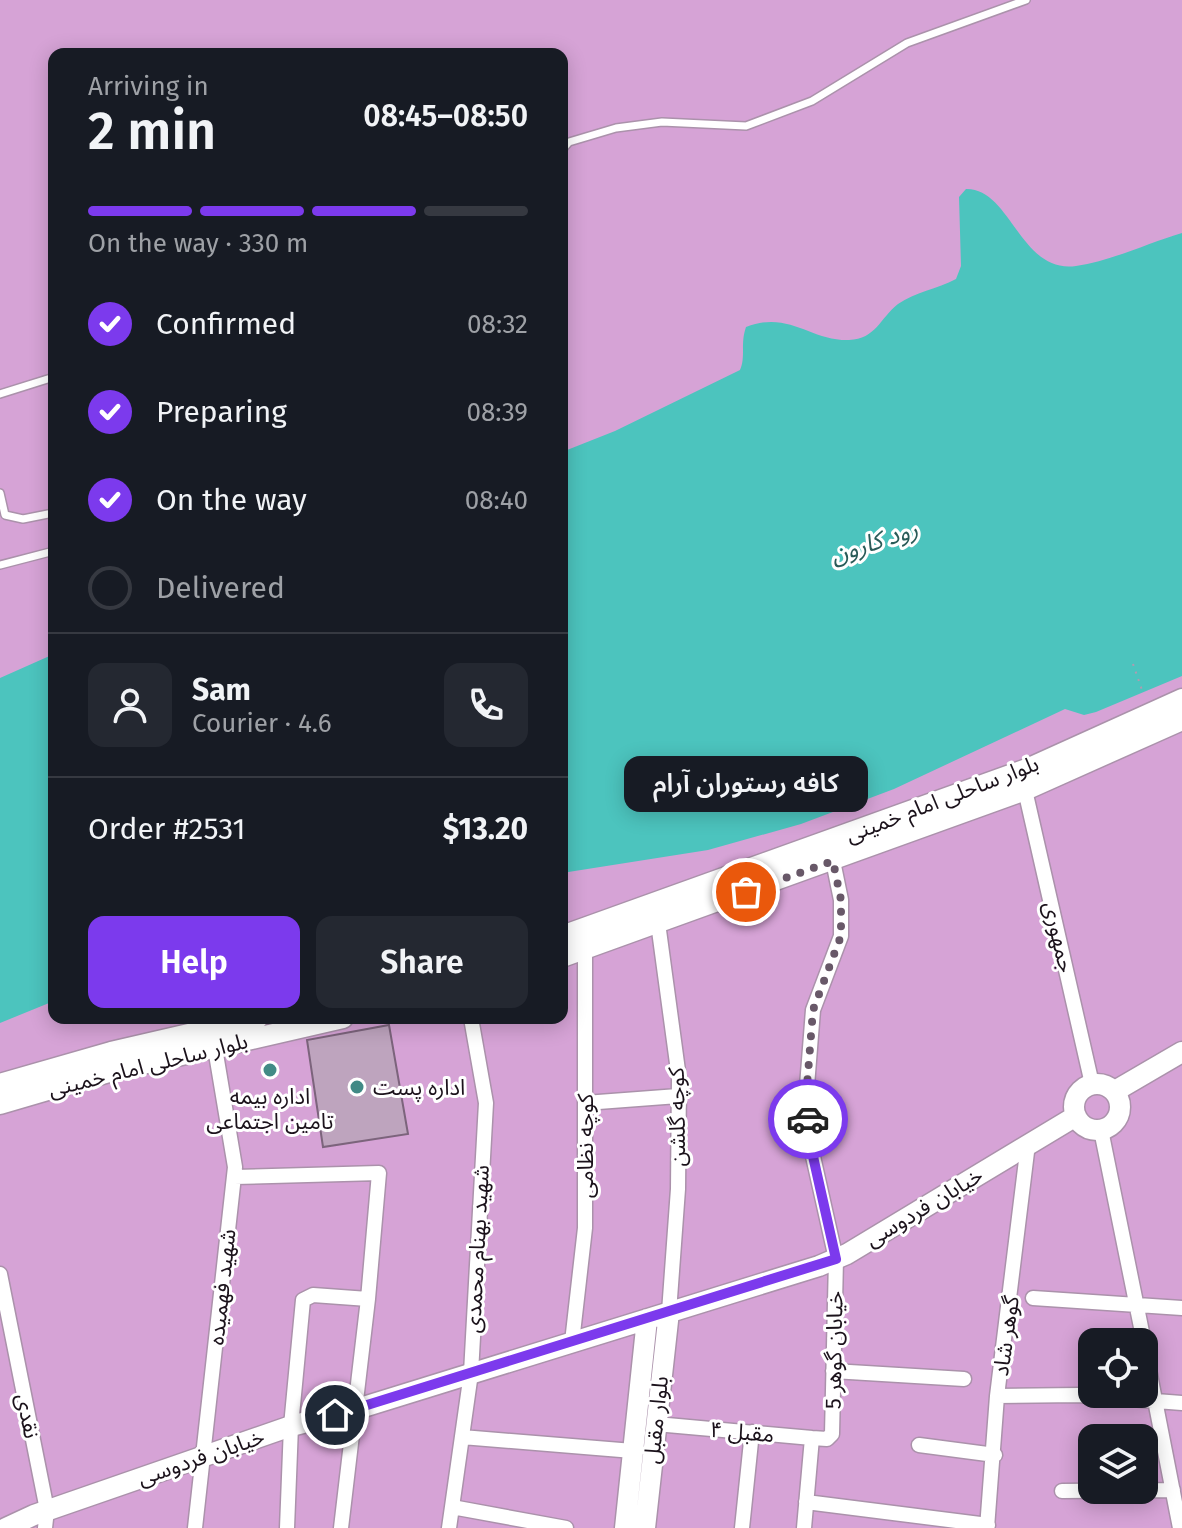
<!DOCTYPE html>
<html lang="en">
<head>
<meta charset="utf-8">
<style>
  body { margin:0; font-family:"Fira Sans","Noto Sans Arabic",sans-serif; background:#242831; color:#f1f3f6; height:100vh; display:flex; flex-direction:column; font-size:30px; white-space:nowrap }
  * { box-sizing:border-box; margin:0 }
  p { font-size:26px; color:#9ea1a6 }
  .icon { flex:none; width:44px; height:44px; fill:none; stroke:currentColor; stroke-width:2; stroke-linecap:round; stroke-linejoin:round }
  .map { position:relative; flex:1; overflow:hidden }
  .sheet { position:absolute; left:48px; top:48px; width:520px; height:976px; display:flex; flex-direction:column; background:#171b24; border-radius:16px; box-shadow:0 4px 20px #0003 }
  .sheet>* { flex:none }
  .controls { position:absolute; left:1078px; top:1328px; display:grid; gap:16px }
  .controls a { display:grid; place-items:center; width:80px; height:80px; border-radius:16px; background:#171b24; box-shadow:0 4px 20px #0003; font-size:40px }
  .pin { position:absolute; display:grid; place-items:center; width:68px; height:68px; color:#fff; margin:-34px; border:4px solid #fff; border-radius:50%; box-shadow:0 2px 8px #0007 }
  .courier { position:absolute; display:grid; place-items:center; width:80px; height:80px; margin:-40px; border:6px solid #7c3aed; border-radius:50%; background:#fff; color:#222; box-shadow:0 2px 10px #0007 }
  .bubble { position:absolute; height:56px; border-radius:16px; background:#171b24; box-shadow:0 4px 20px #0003; font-size:26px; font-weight:600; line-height:56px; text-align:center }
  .head em { font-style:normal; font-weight:600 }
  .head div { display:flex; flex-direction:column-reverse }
  .head { display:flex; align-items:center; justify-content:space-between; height:136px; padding:0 40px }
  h1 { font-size:52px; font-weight:600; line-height:60px }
  .bar { display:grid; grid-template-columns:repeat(4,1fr); gap:12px 8px; align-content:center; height:96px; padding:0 40px }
  .bar i { height:10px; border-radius:6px; background:#363941 }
  .bar .active { background:#7c3aed }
  .bar p { grid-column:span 4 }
  .line { display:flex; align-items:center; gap:20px; padding:0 40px; border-top:2px solid #363941 }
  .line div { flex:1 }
  .round { display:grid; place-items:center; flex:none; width:84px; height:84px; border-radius:16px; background:#242831 }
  ol { padding:0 40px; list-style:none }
  li { display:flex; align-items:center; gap:24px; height:88px }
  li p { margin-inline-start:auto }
  li .icon { padding:8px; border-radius:50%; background:#7c3aed; color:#fff; stroke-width:4 }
  li:last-child { color:#9ea1a6 }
  li i { width:44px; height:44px; border:4px solid #363941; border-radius:50% }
  .cta { display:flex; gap:16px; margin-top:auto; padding:16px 40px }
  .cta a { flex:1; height:92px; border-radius:16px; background:#7c3aed; color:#fff; font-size:32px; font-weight:600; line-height:92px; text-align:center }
  .cta a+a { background:#242831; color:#f1f3f6 }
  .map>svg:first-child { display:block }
  .green { fill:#d6a3d6; fill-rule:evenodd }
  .water { fill:#4cc4be }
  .building { fill:#bea4be; stroke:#7c647c; stroke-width:2 }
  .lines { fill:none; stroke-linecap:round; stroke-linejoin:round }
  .service-casing { stroke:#ab92ab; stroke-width:10 }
  .minor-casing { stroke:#ab92ab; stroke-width:17 }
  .secondary-casing { stroke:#ab92ab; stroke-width:23 }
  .path { stroke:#b09bb0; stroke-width:2; stroke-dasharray:2 6; stroke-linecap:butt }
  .service { stroke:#fff; stroke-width:7 }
  .minor { stroke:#fff; stroke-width:14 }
  .secondary { stroke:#fff; stroke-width:20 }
  .done { stroke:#685868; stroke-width:8; stroke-dasharray:0 14.4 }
  .route { stroke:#7c3aed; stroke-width:10 }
  .poi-dot { fill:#428a86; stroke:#fff; stroke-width:3 }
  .labels { text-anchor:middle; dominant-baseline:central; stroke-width:6; stroke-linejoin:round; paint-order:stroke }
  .street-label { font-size:22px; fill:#1b121b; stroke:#fff }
  .poi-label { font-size:22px; fill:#1b121b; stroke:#fff; text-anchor:start }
  .water-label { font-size:24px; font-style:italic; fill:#295b58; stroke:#fff }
</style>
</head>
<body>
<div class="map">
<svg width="1182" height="1528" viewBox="0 0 1182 1528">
  <rect width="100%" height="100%" fill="#f6dbf6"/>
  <path class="green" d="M0 0H1182V1528H0ZM54 54H562V1018H54ZM1092 1342H1144V1394H1092ZM1092 1438H1144V1490H1092Z"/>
  <path class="water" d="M966 189C1011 188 1020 274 1076 266 1111 261 1148 243 1182 233V676L1096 712 1084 715 1065 709 894 789 801 824 708 850 562 873V452L615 431 740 370C746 356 740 344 746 327 789 310 810 341 849 340 876 339 880 318 898 304 915 292 937 289 956 279L961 266 959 197Z
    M54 654V1001L0 1023V678Z"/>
  <path class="building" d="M389 1025 408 1134 323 1147 307 1040Z"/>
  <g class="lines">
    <g class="service-casing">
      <path id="service" d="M562 150 569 142 616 128 662 122 746 126 812 101 907 43 1026 0
        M0 394 54 377
        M0 493 5 515 23 519 53 513
        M54 513V526
        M0 565 54 551"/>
    </g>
    <g class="minor-casing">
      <path id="minor" d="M1025 790 1092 1084
        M658 923 679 1078 678 1189 669 1312
        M585 1103 678 1096
        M1101 1130 1144 1342
        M234 1177 379 1173 368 1299
        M0 1274 47 1510 45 1528
        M1033 1298 1182 1308
        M572 1342 585 1228V949
        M1144 1344 1180 1528
        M833 1371 964 1379
        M997 1396 1079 1395 1182 1403
        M656 1424 812 1438 827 1439 832 1434 836 1259 810 1143 807 1086 813 1010 841 936V900L833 861
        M462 1437 633 1451
        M919 1445 995 1455
        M1062 1491 1173 1490
        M806 1502 988 1525
        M452 1507 566 1528
        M195 1528 235 1167 215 1048
        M287 1528 291 1426 303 1300 313 1295 368 1299 341 1528
        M449 1528 471 1373 486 1103 471 1018
        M742 1528 752 1432
        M804 1528 812 1438
        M987 1528 997 1396 1028 1144"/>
    </g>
    <g class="secondary-casing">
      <path id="secondary" d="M562 936 1027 769 1182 699
        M562 957 1025 790 1182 720
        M1074 1107a23 23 0 1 1 46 0a23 23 0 1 1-46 0Z
        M0 1084 111 1052 258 1018
        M1115 1091 1182 1052
        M0 1104 116 1070 343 1018
        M6 1528 34 1515 291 1426 357 1409 819 1266 847 1254 1076 1116
        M625 1528 647 1319
        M645 1528 669 1312"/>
    </g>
    <path class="path" d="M1133 664 1143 693"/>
    <use href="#service" class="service"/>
    <use href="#minor" class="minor"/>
    <use href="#secondary" class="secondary"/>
  </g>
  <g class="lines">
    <path class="done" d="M746 892 833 861 841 900V936L813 1010 807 1086 808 1119"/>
    <path class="route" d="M335 1415 836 1259 810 1143 808 1119"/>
  </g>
  <g class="poi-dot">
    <circle cx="270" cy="1070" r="8"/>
    <circle cx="357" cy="1087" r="8"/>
  </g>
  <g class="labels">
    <g class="street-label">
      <text transform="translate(942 799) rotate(-21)">بلوار ساحلی امام خمینی</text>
      <text transform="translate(1059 937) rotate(77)">جمهوری</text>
      <text transform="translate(148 1065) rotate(-14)">بلوار ساحلی امام خمینی</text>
      <text transform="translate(677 1117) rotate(-91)">کوچه گلشن</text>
      <text transform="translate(585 1146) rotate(-90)">کوچه نظامی</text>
      <text transform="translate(924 1207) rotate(-31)">خیابان فردوسی</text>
      <text transform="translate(477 1249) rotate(-87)">شهید بهنام محمدی</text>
      <text transform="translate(222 1287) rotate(-84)">شهید فهمیده</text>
      <text transform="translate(1006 1336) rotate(-82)">گوهر شاد</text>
      <text transform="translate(834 1350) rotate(-89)">خیابان گوهر 5</text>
      <text transform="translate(28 1416) rotate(79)">نقدی</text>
      <text transform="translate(656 1420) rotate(-84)">بلوار مقبل</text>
      <text transform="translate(742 1432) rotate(5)">مقبل ۴</text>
      <text transform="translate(201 1457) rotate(-19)">خیابان فردوسی</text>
    </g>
    <g class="poi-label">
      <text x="373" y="1087">اداره پست</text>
      <text x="270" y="1096" text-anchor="middle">اداره بیمه<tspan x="270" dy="25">تامین اجتماعی</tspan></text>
    </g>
    <g class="water-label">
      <text transform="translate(874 542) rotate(-18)">رود کارون</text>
    </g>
  </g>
</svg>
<div class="controls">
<a><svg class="icon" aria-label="locate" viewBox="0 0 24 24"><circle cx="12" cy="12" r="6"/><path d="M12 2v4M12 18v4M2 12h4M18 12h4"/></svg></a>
<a><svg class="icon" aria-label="layers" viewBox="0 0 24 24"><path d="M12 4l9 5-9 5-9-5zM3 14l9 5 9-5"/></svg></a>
</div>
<div class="pin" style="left:746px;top:892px;background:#ea580c"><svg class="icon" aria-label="bag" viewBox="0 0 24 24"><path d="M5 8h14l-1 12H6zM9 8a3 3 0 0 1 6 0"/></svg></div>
<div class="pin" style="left:335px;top:1415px;background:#1f2937"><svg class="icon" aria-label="home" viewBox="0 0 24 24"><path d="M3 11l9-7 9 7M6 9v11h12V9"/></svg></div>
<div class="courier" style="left:808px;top:1119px"><svg class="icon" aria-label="car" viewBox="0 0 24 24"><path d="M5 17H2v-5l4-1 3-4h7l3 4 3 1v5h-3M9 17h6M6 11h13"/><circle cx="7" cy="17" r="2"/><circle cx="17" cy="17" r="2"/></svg></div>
<div class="bubble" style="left:624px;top:756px;width:244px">کافه رستوران آرام</div>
<section class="sheet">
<div class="head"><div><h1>2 min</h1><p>Arriving in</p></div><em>08:45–08:50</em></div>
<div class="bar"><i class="active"></i><i class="active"></i><i class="active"></i><i></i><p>On the way · 330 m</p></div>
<ol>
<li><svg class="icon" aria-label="check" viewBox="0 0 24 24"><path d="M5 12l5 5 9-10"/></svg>Confirmed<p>08:32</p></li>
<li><svg class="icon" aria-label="check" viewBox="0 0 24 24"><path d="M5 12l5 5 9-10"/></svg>Preparing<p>08:39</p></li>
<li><svg class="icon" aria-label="check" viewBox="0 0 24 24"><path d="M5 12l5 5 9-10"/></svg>On the way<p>08:40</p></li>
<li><i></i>Delivered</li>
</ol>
<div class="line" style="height:144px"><a class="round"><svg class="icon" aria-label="person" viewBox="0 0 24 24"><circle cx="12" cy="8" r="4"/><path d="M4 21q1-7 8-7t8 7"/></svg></a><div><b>Sam</b><p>Courier · 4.6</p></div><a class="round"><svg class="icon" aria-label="phone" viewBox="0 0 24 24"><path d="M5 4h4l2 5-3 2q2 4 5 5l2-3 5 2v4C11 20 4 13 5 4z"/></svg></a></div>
<div class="line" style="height:104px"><div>Order #2531</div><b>$13.20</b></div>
<div class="cta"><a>Help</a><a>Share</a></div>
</section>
</div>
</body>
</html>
